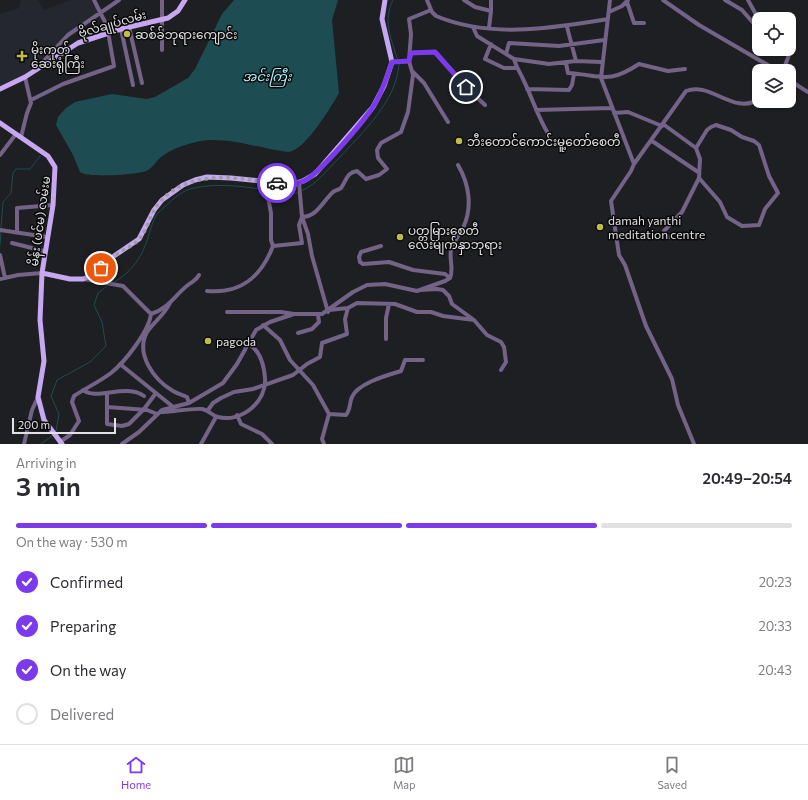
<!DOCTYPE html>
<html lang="en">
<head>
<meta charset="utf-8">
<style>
  body { margin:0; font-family:Commissioner,"Noto Sans Myanmar",sans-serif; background:#f7f7f7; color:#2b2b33; height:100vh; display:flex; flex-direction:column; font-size:15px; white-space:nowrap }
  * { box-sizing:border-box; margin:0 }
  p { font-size:13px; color:#7c7c81 }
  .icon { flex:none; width:22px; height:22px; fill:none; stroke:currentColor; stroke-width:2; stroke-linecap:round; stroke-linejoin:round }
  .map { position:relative; height:444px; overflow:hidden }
  .details { display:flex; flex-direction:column; background:#fff; flex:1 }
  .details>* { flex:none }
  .tools { position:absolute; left:752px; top:12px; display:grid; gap:8px }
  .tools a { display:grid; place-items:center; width:44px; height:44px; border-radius:8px; background:#fff; box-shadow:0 1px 3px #0004; font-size:20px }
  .scale { position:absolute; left:12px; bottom:10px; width:104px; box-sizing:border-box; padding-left:4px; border:2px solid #e2e2e4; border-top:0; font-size:11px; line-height:14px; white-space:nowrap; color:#e2e2e4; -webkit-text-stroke:3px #09090a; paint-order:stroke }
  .pin { position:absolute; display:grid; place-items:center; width:34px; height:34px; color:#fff; margin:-17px; border:2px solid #fff; border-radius:50%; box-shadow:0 1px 4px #0007 }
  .courier { position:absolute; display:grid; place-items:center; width:40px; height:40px; margin:-20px; border:3px solid #7c3aed; border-radius:50%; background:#fff; color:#222; box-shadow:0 1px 5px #0007 }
  .headline em { font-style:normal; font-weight:600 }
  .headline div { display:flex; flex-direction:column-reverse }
  .headline { display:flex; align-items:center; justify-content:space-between; height:68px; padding:0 16px }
  h1 { font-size:26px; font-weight:600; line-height:30px }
  .bar { display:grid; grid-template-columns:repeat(4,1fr); gap:6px 4px; align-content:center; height:48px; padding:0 16px }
  .bar i { height:5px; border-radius:3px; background:#e1e1e2 }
  .bar .current { background:#7c3aed }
  .bar p { grid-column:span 4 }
  ol { padding:0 16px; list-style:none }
  li { display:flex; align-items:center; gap:12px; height:44px }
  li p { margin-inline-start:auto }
  li .icon { padding:4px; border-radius:50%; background:#7c3aed; color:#fff; stroke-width:4 }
  li:last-child { color:#7c7c81 }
  li i { width:22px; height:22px; border:2px solid #e1e1e2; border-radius:50% }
  .tab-bar { display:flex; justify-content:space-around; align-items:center; height:56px; border-top:1px solid #e1e1e2; background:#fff; font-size:11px; color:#7c7c81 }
  .tab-bar a { display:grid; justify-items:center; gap:2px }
  .tab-bar .current { color:#7c3aed }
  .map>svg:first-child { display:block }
  .built { fill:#24272f }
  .water { fill:#1d4c52 }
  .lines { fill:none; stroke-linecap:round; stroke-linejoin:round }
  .stream { stroke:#1d4c52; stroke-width:1 }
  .minor { stroke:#726387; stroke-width:4 }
  .major { stroke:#c6a7f2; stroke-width:5 }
  .done { stroke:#9d9ea0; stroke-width:4; stroke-dasharray:0 7.2 }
  .route { stroke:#7c3aed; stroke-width:5 }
  .poi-dot { fill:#bcbf44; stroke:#09090a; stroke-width:1.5 }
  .labels { text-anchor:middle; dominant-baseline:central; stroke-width:3; stroke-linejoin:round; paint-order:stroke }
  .street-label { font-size:12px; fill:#e2e2e4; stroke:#09090a }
  .poi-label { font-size:12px; fill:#e2e2e4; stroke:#09090a; text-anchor:start }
  .water-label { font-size:13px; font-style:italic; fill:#afeef7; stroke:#09090a }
</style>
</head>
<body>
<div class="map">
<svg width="808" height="444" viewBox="0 0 808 444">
  <rect width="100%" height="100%" fill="#1e1f22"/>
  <path class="built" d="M21 0H38L44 10 71 0H91L99 12 70 32 44 56 32 71 0 86V14L19 8Z"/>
  <path class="water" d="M234 0H338L332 20 339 93 335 100C326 114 304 151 288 152 263 149 235 139 210 140 194 141 174 147 161 157 156 161 152 169 146 171 135 175 87 178 80 172L73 155 56 125 58 117 66 108 75 102 112 94 147 99 155 97 188 78 195 69 222 14Z"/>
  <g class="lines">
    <path class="stream" d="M393 0C382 20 392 41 398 61
      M268 191 283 194 298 193
      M301 191C316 185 327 170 338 159 362 133 397 101 399 64
      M1 228 3 202 11 193 13 173 16 169H30L40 156
      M0 245 1 232
      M114 282C127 276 140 260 145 246 149 237 150 228 154 220 156 214 161 210 166 206 174 198 183 190 194 188 216 183 243 186 265 190
      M56 431 59 414 51 396 57 380 90 362 106 346 102 322 94 305 98 293 107 286
      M41 444 53 435"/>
    <path class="minor" d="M427 0 432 12 436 16C491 39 552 28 608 19
      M464 0 475 7 491 11 489 28
      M491 0V11
      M610 0 601 78 634 164
      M663 0 699 25 778 71
      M725 0 742 10 755 25H759
      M748 0 759 20
      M627 2 634 23H644
      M609 12 622 6 628 0
      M129 27 142 83
      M473 27 477 36 514 59C516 67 520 72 523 79 532 97 538 118 549 135
      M567 27 576 61
      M121 29 133 85
      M491 44 485 59 504 68H517
      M162 50V0
      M411 53 435 52 466 87 485 105
      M506 54 509 43 559 46 604 40
      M514 59 549 64 576 61 601 62
      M392 62 409 61
      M566 63 568 73C602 75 607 85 639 64L668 71 685 69
      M38 67 68 35 119 0
      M412 71 424 83 448 122
      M783 71 789 55V49
      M789 80 808 92
      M527 89 569 90 572 85 574 74
      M31 100 63 84 114 66 107 26 94 0
      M536 110 612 108
      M614 113 628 112 662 126
      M663 124 696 148 700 159 699 178 682 212 664 231 665 235 669 237
      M21 137 27 113 31 103 25 77
      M652 141 698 172
      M696 148 707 130 711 127 716 125 731 130 742 137 754 141 759 145 769 176 778 193 765 209 759 225 742 226 727 217 720 202 699 178
      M0 155 16 134
      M265 181 271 213V240L273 246 302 243 299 225 302 217C317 217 323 201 333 192 335 190 339 190 341 188 347 180 346 173 357 171L366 179 379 175 387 169 378 158 377 150 381 143 401 132 408 112 413 75 409 61 411 34 409 19 431 10
      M299 183 302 217 308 234 312 256 328 312
      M0 230 47 237
      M17 232V208L53 205
      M12 243 44 251
      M0 255 5 278
      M450 278C454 269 449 259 451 250 453 242 459 235 463 228 473 207 469 184 458 165
      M0 279 18 275 42 273
      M83 279 123 286 151 314
      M207 291C241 294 261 277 273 246
      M170 303C165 314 154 322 147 332 135 354 154 380 173 391 178 394 183 395 187 397L189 403
      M348 308 357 303 395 304 417 312H431L443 316 474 320 452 304 449 296 443 290 437 289 420 290
      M227 312H281L294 314
      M151 314C168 309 175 295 188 285 193 281 196 281 199 275
      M474 320 487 335 501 342 504 347 506 362 501 370
      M263 325 280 340 290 360 313 385 329 414 322 439 324 444
      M298 333 312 329 319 322 318 315
      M386 339V318L389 304
      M120 364 172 406
      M83 390C96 401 126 383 144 396
      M107 393V424L122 426 129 424 144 409 156 393
      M107 407 147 410 157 414
      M208 410 213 403 221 398 234 392 253 389 293 375 307 364 320 357 322 343 347 334 345 319 348 308 329 310
      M160 412C171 412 192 408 202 409 209 410 212 416 218 417 241 423 267 402 265 378 264 365 260 351 249 344
      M329 414 346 415C351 409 349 403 352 397 358 383 388 375 401 371L405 360H423
      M237 415 241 424 262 434 272 444
      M60 442 70 435 79 421 72 402 74 396C86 388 99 382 111 373 125 362 149 331 151 314
      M24 444 32 410 38 397
      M122 444 139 432 162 410 189 403 223 383 237 364 256 330 270 322 294 314H322L353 292 367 285 385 284 417 291 445 281 450 278 445 274 413 270 389 262 363 264 360 262 359 257 361 252 381 246
      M201 444 216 417
      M694 444 678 405 672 379 646 326 625 265 619 255 611 201 631 171 634 164 686 91C711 81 734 116 759 99"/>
    <path class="major" d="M0 89 25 77 78 43 121 29 168 18 178 11 185 0
      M0 123 48 156 55 167 53 205 42 273 40 320 44 361 38 397 44 420 62 444
      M42 273 70 279H83L93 275 111 258 139 239 154 210 162 200 183 185 195 180 207 177 231 178 293 184 303 181 315 174 373 107 384 86 392 62 382 19 385 0"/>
  </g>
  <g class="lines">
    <path class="done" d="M101 268C107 262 113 257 120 252 127 248 134 245 140 238 148 228 150 214 159 203 189 168 236 178 277 183"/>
    <path class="route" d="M277 183C286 184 295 185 304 181 320 173 362 123 373 107 382 93 387 77 392 62L409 61 411 53 435 52 466 87"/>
  </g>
  <g class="poi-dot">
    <circle cx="127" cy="34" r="4"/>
    <path d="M20 50h4v4h4v4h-4v4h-4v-4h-4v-4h4z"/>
    <circle cx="459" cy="141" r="4"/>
    <circle cx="600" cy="227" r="4"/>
    <circle cx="400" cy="237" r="4"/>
    <circle cx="208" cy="341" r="4"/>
  </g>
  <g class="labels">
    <g class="street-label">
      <text transform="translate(112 23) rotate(-16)">ဗိုလ်‌ချုပ်‌လမ်း</text>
      <text transform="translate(39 221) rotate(-82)">မိန်း (ပင်မ) လမ်းမ</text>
    </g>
    <g class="poi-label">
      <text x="135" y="34">ဆစ်ခ်ဘုရားကျောင်း</text>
      <text x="31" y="49">မိုးကုတ်‌<tspan x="31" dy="14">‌ဆေးရုံကြီး</tspan></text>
      <text x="467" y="141">ဘီးတောင်ကောင်းမူ့တော်စေတီ</text>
      <text x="608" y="220">damah yanthi<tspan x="608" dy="14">meditation centre</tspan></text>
      <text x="408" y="230">ပတ္တမြား‌စေတီ‌<tspan x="408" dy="14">လေးမျက်နှာဘုရား</tspan></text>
      <text x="216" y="341">pagoda</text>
    </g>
    <g class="water-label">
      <text x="267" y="76">အင်းကြီး</text>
    </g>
  </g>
</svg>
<div class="tools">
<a><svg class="icon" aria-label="locate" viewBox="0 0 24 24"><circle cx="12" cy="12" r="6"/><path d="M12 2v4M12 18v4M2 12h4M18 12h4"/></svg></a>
<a><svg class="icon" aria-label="layers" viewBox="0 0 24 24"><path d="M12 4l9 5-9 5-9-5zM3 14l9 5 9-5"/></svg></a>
</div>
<div class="scale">200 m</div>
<div class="pin" style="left:101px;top:268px;background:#ea580c"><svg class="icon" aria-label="bag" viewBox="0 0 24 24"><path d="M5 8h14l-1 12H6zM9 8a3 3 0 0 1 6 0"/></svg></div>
<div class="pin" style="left:466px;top:87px;background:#1f2937"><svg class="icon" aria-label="home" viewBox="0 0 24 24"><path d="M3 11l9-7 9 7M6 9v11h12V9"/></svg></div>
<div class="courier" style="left:277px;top:183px"><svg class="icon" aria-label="car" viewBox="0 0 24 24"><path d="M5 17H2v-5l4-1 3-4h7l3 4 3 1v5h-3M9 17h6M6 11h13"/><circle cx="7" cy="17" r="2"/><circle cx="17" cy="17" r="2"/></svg></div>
</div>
<section class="details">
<div class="headline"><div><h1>3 min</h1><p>Arriving in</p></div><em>20:49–20:54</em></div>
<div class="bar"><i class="current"></i><i class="current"></i><i class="current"></i><i></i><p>On the way · 530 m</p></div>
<ol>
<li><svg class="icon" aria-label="check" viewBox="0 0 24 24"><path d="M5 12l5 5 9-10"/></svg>Confirmed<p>20:23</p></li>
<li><svg class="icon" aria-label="check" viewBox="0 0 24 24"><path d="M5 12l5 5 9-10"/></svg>Preparing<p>20:33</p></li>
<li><svg class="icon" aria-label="check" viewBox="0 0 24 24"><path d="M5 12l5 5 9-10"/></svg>On the way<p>20:43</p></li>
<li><i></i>Delivered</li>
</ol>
</section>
<nav class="tab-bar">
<a class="current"><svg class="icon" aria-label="home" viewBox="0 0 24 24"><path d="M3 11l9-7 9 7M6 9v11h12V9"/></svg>Home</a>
<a><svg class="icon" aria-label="map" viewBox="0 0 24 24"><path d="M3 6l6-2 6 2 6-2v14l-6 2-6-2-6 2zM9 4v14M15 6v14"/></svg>Map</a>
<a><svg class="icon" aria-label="saved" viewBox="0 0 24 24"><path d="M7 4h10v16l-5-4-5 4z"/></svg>Saved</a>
</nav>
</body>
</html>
